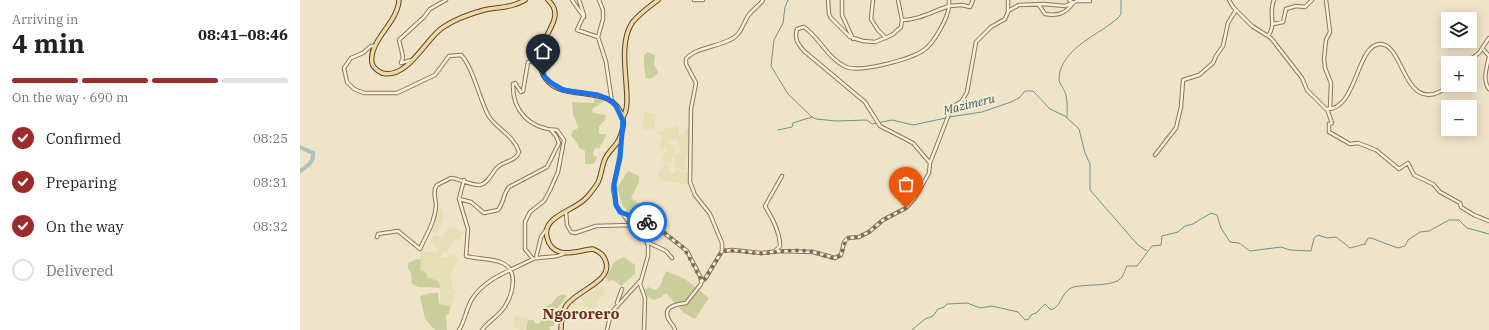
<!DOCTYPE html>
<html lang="en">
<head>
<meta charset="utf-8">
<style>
  body { margin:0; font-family:"IBM Plex Serif",serif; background:#f6f6f6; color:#202124; height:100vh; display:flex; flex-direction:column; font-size:15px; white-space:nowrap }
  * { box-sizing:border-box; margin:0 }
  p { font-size:13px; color:#757577 }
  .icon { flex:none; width:22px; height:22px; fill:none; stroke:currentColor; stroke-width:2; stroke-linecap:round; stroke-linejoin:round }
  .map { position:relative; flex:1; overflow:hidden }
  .sheet { display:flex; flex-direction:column; background:#fff; width:300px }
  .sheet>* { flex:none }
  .tools { position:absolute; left:1141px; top:12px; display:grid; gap:8px }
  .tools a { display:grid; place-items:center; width:36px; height:36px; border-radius:0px; background:#fff; box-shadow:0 2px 10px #0003; font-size:20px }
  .pin { position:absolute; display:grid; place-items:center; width:34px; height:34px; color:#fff; margin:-41px -17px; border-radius:50% 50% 50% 0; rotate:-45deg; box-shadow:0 0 4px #0007 }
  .pin .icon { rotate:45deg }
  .courier { position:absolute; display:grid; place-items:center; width:40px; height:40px; margin:-20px; border:3px solid #1a73e8; border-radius:50%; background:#fff; color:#222; box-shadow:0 1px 5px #0007 }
  .headline em { font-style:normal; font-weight:700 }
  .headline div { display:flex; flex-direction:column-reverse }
  .headline { display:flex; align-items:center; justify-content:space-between; height:68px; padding:0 12px }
  h1 { font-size:26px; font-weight:700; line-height:30px }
  .bar { display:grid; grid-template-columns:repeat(4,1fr); gap:6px 4px; align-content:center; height:48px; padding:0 12px }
  .bar i { height:5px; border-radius:3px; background:#e0e0e0 }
  .bar .selected { background:#9e2a2b }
  .bar p { grid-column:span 4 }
  ol { padding:0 12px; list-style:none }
  li { display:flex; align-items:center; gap:12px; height:44px }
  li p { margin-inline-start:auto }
  li .icon { padding:4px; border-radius:50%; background:#9e2a2b; color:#fff; stroke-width:4 }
  li:last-child { color:#757577 }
  li i { width:22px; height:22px; border:2px solid #e0e0e0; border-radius:50% }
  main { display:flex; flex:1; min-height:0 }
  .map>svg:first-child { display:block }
  .farmland { fill:#e6deb5 }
  .green { fill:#c9cf9b }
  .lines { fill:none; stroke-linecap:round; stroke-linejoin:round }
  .stream { stroke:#6f938a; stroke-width:1 }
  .river { stroke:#a9c4bc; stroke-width:4 }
  .minor-casing { stroke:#8d765c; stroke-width:4.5 }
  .major-casing { stroke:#5b4430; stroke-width:5.5 }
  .minor { stroke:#faf1dc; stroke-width:2.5 }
  .major { stroke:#f3d9a0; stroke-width:3.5 }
  .done { stroke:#7c6e5b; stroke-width:4; stroke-dasharray:0 7.2 }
  .route { stroke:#1a73e8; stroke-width:5 }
  .labels { text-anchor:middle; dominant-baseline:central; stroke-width:3.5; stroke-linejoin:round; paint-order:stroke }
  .water-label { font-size:12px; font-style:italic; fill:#2f5d5a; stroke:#f7eed8 }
  .district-label { font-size:15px; font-weight:bold; fill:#6b2e1e; stroke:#f7eed8 }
</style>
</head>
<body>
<main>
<section class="sheet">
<div class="headline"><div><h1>4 min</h1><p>Arriving in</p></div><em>08:41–08:46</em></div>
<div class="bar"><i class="selected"></i><i class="selected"></i><i class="selected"></i><i></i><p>On the way · 690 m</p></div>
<ol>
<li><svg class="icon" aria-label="check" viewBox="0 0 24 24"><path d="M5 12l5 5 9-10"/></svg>Confirmed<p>08:25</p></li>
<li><svg class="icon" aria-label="check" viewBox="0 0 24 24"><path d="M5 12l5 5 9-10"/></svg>Preparing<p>08:31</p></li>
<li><svg class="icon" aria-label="check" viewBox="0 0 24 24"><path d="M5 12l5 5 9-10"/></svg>On the way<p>08:32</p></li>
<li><i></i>Delivered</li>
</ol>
</section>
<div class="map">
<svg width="1189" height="330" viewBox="0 0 1189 330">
  <rect width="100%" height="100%" fill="#f0e4c8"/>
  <path class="farmland" d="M344 112 356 114 354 130 343 129Z
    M377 126 379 129V135H384L386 128 390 129 389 151 386 161 387 171 373 167 376 159 373 158 374 154 380 151 378 140 369 141V144H373L374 152 371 163 362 160 367 148 361 149 359 142H362L363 135H358V132H362L364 129Z
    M365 164 369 167 370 172 374 174 376 169 388 173 389 185 364 181 357 174Z
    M136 208 142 209 141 214 145 215 137 234 130 230Z
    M154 226 160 232 163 231 164 234 160 236 162 239 158 240 155 238 146 252 143 251 141 257 147 258 150 254 159 258 151 274 153 290 156 291 151 307 139 304 141 295 138 281 127 277 119 270 121 251 137 253 138 250 130 242 135 234 141 238 149 227 152 229Z
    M303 285 305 293 299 299 295 311 280 305 283 300 281 298Z
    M215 316 228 319 225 330H220L212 326Z"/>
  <path class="green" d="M348 52 355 55 354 63 358 73 352 78 346 79 344 64V55Z
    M300 98 306 100 292 109 293 113 306 115 305 120 299 126V134H307L299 149 296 147 293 152V156L297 157 294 164H285V151L279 148 278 144 271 136 273 130 277 129 278 126 273 115 272 102 294 103V99Z
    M328 171 339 176V182L331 198 353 214 357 224 326 212V209L323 207 317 188Z
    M324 257 335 265V274L321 286 314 280 308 281 306 278 314 262Z
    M116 259 121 260 120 270 126 273 127 277 138 281 140 288 119 287 112 284 111 273 108 269V263Z
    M366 271 385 279 409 298 395 319 384 313 366 293 360 298 353 300 347 296 345 290 348 287 356 290 360 286Z
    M130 293H138L139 304 150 306 149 314 146 315 147 330H135L125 319 120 296Z
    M264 294 266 296C263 302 257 310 250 312V315H254V326L249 327 250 330H226L228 320H234L236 324 240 323 246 306 251 304 258 296Z"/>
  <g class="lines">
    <path class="stream" d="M488 0 485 7 483 23 474 40 471 66 488 94 512 117
      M649 117 682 112 711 102 719 98 725 91H733L750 109 765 116 779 129 785 153 790 164V190L838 245 847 251
      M767 117C767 109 768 100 765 92 763 87 759 84 759 78 761 48 799 35 818 18L821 14V0
      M478 130 492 127 493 123 512 117 516 119 536 121 567 120 572 124 592 120 613 125 646 118
      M612 330 625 319 633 316 638 309 644 307 647 304 667 303 680 308 692 306 718 312 725 320 729 319 731 315 736 313 745 304 751 310C761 307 762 292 771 288 783 283 815 288 822 277 824 274 825 269 827 266H837L852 246 861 245 862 236 878 232 885 226 893 224 911 213 917 215 921 228 930 242 939 243 950 251 981 247 990 250 1011 251 1014 238 1018 235 1027 238 1036 237 1050 248 1065 244 1068 238H1071L1098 248 1105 246 1108 240 1120 232 1129 231 1149 220H1159L1167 228 1189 234"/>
    <path class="river" d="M0 147 13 153C14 162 8 166 0 171"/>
    <g class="minor-casing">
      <path id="minor" d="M272 0 284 17
        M279 0 284 15 277 30 298 37
        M299 0 303 10V19L298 37 306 62 312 102
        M394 0H403
        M528 0 529 14 531 18 550 37 563 41 575 42 592 35 601 27 602 20 598 0
        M542 0V15L553 39
        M573 0 571 19 578 30 586 38
        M929 0 933 7 952 26 971 38 1002 78 1007 90 1026 109C1057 111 1056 45 1080 44 1105 43 1104 122 1150 85
        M1026 0 1030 32 1026 40 1024 59 1025 68 1031 83 1030 109
        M739 5 745 14C758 16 765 14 773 3L769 0
        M708 11 719 5 744 4 765 6 777 1H790
        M602 20C619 20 633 11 649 6V0
        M973 24 983 22 986 9 996 6 1005 7 1012 0
        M968 36C977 25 968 12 974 0
        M75 46H71L63 53 51 58 44 68 47 82 54 89 64 93H97L135 75 149 56 161 55C172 65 180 100 188 115 196 129 214 135 219 152 216 161 205 161 199 166 192 171 188 185 179 185 170 185 160 179 151 178L137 185C132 192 136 198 136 206 135 222 126 235 120 249L98 231 78 234 77 237
        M1183 49 1189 56
        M1189 57C1187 67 1182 80 1189 89
        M112 60 101 63 103 57 99 40 124 17 130 9 146 0
        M1165 63 1179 53 1189 38
        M1027 109 1032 123 1029 124V132L1050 144 1058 143 1076 150 1099 169 1108 163 1114 175 1133 184 1140 192 1160 203 1161 207 1174 215 1189 221
        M320 139V154L313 189 316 205 331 225 346 239 348 246V256L340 284 345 298 344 330
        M855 155 876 128 881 107 883 80 899 75 913 63 916 56 923 46 928 23 936 10
        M630 163 613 143 580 126 565 102 504 51C498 44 494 39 497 29L504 27C520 38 528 59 546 67 561 73 611 59 624 50 634 43 648 18 649 6L662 5 670 7 673 0
        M164 180 159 199 168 229 166 256C177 259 189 258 200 262 220 269 213 294 204 308 198 316 188 322 182 330
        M159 199 171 202 184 213 198 210C204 203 203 194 209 187L247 167 259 143 256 136 251 130
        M266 212 267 225 271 232 275 233 296 226 331 225
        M322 213 350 224 361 233
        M359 229 387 251 401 278V284L386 303C378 304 363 306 368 318 370 323 374 325 375 330
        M347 242 366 251 372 258
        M422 251 432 250 461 253 480 251 513 252 535 258 541 255 544 242 548 238 559 237 569 232 583 220 606 208 615 198 629 173 630 163 649 114 654 106 662 101 667 92 676 42 691 27 705 19 708 12V0
        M475 251 480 246C480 232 472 218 465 206L482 176
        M236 258 241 237 246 230
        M233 259 225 249V222L230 212 244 201 250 190 258 172 264 140 257 130C230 129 212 111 213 84L215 83 221 92 223 91 228 62 239 59
        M402 281 405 279 422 251V243L410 214 395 195 390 182 391 109 396 83 386 64V59C396 46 425 47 437 35 442 30 444 22 448 16 452 10 459 6 463 0
        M317 303 322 289
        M159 330C165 321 166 309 172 299 185 278 212 270 233 259 244 256 255 259 265 253
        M307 330 311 313 340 281"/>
    </g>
    <g class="major-casing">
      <path id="major" d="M99 0C98 23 68 41 72 63 73 68 78 71 82 73 107 80 125 40 142 28 155 19 169 14 184 10 199 7 211 8 225 0
        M248 0C271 21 229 40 242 72 256 108 314 78 323 119 324 124 322 132 320 137 318 144 310 150 306 157 302 164 302 172 299 180 297 186 291 192 287 197 275 212 236 216 249 243 258 260 279 250 293 249 300 252 304 255 306 262 312 282 275 291 266 306 262 313 261 322 261 330
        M322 118C336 104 314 50 332 23 339 14 349 7 358 0"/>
    </g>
    <use href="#minor" class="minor"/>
    <use href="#major" class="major"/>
  </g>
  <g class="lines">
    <path class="done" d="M347 222 361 230 384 248 402 281 405 279 422 251C437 249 453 255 468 253 483 251 500 249 514 252 523 254 529 260 538 257 545 252 542 244 548 238L559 237 569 232 583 220 606 208"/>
    <path class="route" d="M243 75 250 82 263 90 298 95 310 100 316 106 323 121 320 158 314 184 316 205 320 212 347 222"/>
  </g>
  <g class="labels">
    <g class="water-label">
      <text transform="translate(669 104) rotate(-14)">Mazimeru</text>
    </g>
    <g class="district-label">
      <text x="281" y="313">Ngororero</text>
    </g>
  </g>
</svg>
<div class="tools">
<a><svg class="icon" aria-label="layers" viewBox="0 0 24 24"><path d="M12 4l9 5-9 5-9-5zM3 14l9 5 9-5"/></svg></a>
<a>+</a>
<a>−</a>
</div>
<div class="pin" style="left:606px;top:208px;background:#ea580c"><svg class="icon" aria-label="bag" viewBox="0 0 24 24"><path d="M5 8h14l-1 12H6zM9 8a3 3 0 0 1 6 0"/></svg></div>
<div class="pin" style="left:243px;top:75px;background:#1f2937"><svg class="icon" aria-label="home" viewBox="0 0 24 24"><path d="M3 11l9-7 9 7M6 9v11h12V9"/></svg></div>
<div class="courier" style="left:347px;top:222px"><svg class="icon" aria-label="bike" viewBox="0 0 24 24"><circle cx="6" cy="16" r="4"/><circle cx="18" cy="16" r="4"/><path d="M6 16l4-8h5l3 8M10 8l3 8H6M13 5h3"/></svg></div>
</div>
</main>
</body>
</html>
